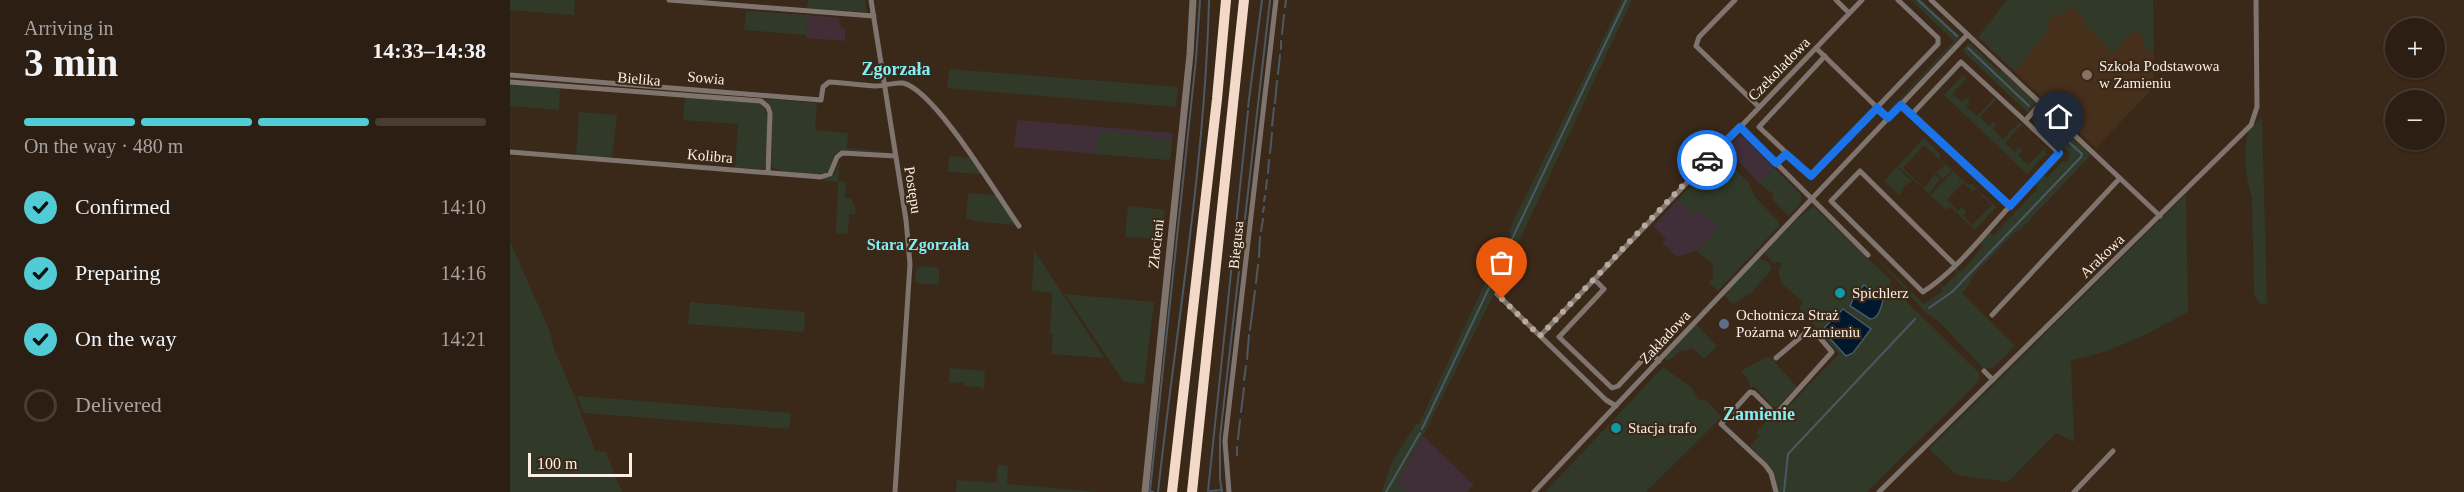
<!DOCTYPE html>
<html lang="en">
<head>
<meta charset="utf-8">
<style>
  body { margin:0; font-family:Georgia,serif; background:#382b21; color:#f1f3f6; height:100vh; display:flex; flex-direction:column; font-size:22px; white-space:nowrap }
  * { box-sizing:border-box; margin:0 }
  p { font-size:20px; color:#a6a2a0 }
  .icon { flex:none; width:33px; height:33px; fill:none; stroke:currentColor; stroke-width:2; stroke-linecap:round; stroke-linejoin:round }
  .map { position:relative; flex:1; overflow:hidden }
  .panel { display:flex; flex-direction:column; background:#2c1e13; width:510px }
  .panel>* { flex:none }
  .fabs { position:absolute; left:1875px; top:18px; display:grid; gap:12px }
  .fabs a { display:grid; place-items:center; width:60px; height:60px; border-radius:50%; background:#2c1e13; box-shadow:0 2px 4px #0004,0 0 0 2px #483c33; font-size:30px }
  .scale { position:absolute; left:18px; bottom:15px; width:104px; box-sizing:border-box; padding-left:6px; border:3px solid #fcf0e6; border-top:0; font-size:16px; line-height:21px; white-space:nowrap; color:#fcf0e6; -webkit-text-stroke:4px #3a2819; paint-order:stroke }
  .pin { position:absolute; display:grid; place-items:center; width:51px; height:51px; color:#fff; margin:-62px -26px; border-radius:50% 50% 50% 0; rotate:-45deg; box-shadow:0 0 6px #0007 }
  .pin .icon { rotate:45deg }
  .courier { position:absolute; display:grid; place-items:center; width:60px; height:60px; margin:-30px; border:4px solid #1a73e8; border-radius:50%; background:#fff; color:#222; box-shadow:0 2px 8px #0007 }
  .head em { font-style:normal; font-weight:600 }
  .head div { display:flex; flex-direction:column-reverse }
  .head { display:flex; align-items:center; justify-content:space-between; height:102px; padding:0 24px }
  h1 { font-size:39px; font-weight:600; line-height:45px }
  .bar { display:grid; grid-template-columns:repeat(4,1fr); gap:9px 6px; align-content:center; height:72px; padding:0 24px }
  .bar i { height:8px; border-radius:4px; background:#483c33 }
  .bar .selected { background:#51ccd4 }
  .bar p { grid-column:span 4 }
  ol { padding:0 24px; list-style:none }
  li { display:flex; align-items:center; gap:18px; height:66px }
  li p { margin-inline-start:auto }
  li .icon { padding:6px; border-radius:50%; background:#51ccd4; color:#111; stroke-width:4 }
  li:last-child { color:#a6a2a0 }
  li i { width:33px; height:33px; border:3px solid #483c33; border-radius:50% }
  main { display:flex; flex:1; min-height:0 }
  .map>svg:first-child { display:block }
  .commercial { fill:#412e36 }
  .industrial { fill:#402e38 }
  .built { fill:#462f1b }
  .green { fill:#313a28; fill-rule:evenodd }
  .water { fill:#00182e; stroke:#4c5965; stroke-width:1.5 }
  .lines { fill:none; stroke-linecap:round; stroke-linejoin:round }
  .stream { stroke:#4c5965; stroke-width:2 }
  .minor { stroke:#7f746e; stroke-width:5 }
  .tertiary { stroke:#7f746e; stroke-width:7 }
  .motorway { stroke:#f3d9c8; stroke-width:10 }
  .done { stroke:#b8aa9e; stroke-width:6; stroke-dasharray:0 10.8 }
  .route { stroke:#1a73e8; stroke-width:8 }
  .education-dot { fill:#8d6e63; stroke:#3a2819; stroke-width:2 }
  .culture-dot { fill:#0f9aa8; stroke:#3a2819; stroke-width:2 }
  .service-dot { fill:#5c6f8a; stroke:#3a2819; stroke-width:2 }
  .labels { text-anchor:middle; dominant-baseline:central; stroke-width:4.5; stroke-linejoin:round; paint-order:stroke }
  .poi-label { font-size:15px; fill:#fcf0e6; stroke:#3a2819; text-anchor:start }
  .street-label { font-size:15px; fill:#fcf0e6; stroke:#3a2819 }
  .neighbourhood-label { font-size:16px; font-weight:bold; fill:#83eef5; stroke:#3a2819 }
  .quarter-label { font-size:18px; font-weight:bold; fill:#83eef5; stroke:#3a2819 }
</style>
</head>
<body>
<main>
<section class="panel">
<div class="head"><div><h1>3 min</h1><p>Arriving in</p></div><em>14:33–14:38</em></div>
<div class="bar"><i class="selected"></i><i class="selected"></i><i class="selected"></i><i></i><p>On the way · 480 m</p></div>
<ol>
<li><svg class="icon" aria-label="check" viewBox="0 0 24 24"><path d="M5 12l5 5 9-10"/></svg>Confirmed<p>14:10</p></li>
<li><svg class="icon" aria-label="check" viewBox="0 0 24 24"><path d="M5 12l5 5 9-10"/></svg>Preparing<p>14:16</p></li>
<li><svg class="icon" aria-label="check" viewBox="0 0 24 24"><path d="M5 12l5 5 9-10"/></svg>On the way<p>14:21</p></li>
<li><i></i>Delivered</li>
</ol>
</section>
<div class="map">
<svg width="1954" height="492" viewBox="0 0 1954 492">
  <rect width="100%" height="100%" fill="#3a2819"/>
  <path class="commercial" d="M297 15 330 18 329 26 335 29V41L296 38Z"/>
  <path class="industrial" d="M507 120 663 133 660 160 504 147Z
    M1229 137H1233L1264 168 1249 183 1217 150Z
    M1168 199 1183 214 1192 211 1209 227 1187 251 1167 257 1152 243 1156 239 1143 226Z
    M913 436 964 485 957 492H897L886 483Z"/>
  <path class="built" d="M1497 0H1643L1644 87 1586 148 1468 37Z"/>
  <path class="green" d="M0 0H65L64 15 0 10Z
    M298 0H355L357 12 297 8Z
    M1112 0H1122L987 288 913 436 887 483 897 492H872L881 463 906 424H909L979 274 1000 235 999 230Z
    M1401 0H1412L1449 35 1450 38 1380 111 1379 110 1444 41Z
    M1497 0H1643L1644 50 1641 52 1632 43 1636 38 1625 30 1602 54 1598 50 1599 48 1573 23 1576 20 1561 6 1551 16 1547 12 1535 25 1539 29 1505 71 1468 37Z
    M236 11 297 15 296 35 234 30Z
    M1458 44H1461L1489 72 1491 70 1526 103 1518 113 1456 54 1453 49Z
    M439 69 668 87 666 107 437 88Z
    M1453 75 1456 79 1442 94 1452 102 1457 98 1460 101 1456 106 1467 116 1484 98 1486 100 1470 117 1479 126 1483 122 1486 125 1483 130 1493 139 1510 122 1512 124 1495 143 1505 152 1509 147 1513 150 1508 155 1518 165 1536 147 1537 148 1534 151 1536 154 1517 174 1434 95Z
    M3 83 50 86 49 110 0 106V85Z
    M175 96 250 103C263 114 258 154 254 169L225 168 228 124 173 120Z
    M255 99 307 103 305 130 338 133 337 148 379 152 330 151 324 154 319 171C309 177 268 175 261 165L262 108Z
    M1531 109 1581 155 1509 231 1507 230 1468 270 1459 282 1461 283 1452 293 1505 346 1484 367 1474 369 1430 323 1415 312 1362 253 1414 304 1433 291 1429 285 1434 287 1447 274 1444 270 1446 268 1450 272 1453 270 1473 246 1470 242 1479 232 1483 236 1528 188 1525 184 1533 175 1537 178 1553 161 1555 163 1559 159 1557 157 1560 153 1523 117Z
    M69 112 107 115 102 158 66 156Z
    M1752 117 1757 303 1750 304 1744 295 1742 197C1736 182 1732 146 1739 131 1741 126 1748 121 1752 117Z
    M592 132 643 136V139L662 141 660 160 586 154 589 134Z
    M1414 138 1431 155 1429 158 1442 170 1433 179 1426 173 1435 165 1414 145 1393 168 1414 188 1425 174 1430 179 1419 194 1388 166Z
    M439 156 462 158 473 174 438 172Z
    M1213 158 1239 183 1245 197 1269 222V226L1208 291 1199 283 1203 278V265L1187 251 1209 227 1192 211 1183 214 1168 199 1206 161Z
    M330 160 328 181 336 182 335 198 342 199V203L346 207 345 214H339L338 234 326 233 328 182 313 180 325 173Z
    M1387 167 1402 181 1393 187 1394 189 1389 195 1374 181Z
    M1264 168 1291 195V203L1279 216 1263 200V194L1249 183Z
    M1443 171 1450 177 1447 181 1451 178 1459 185 1461 183 1471 193 1465 199 1470 193 1466 189 1463 191 1453 183 1437 200 1448 211 1452 207 1456 211 1453 216 1462 225 1482 205 1472 196 1467 200 1473 194 1486 207 1465 230 1440 207 1436 210 1420 195 1433 182 1436 184 1434 181Z
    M458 193 486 195 506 225 470 222 456 218Z
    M1676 194 1678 312C1640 332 1604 353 1561 360L1564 442 1546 433 1498 482 1447 475 1419 449Z
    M618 206 655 210 651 239 615 237Z
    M1304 207 1382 281 1379 284 1469 373V381L1357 492H1268L1261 468 1240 446 1249 436 1246 433 1261 415 1268 417 1329 354 1301 322 1302 320 1289 308 1293 302 1271 283 1268 270 1272 264 1270 262 1263 263 1255 254C1258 247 1297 208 1304 207ZM1335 309 1361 329 1350 343 1334 355 1314 332Z
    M0 241 40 332 44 349 64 395 85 451 96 452 112 492H0Z
    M524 250 594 358 541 354 543 335 540 334 542 293 522 290Z
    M1249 257 1259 263 1262 269 1241 293 1223 304 1214 295Z
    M412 266 429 268V285L405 283 406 268Z
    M555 294 644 302 634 384 614 382Z
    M180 302 295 312 294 332 178 324Z
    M1186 324 1207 346 1194 359 1181 347 1176 352 1173 349 1157 362 1155 357Z
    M1256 357 1261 358 1287 387 1268 407H1263L1245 387H1240L1238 380 1231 371Z
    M1153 367 1182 388 1188 399 1197 401 1212 417 1136 492H1035Z
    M440 368 475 371 474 389 470 387 454 386V382L439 383Z
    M67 396 281 413 279 429 74 413Z
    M488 465 498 466 497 484 588 492H446L447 480 486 483Z"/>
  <path class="water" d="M1354 285 1373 300C1371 307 1369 319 1360 319L1340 306 1344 297Z
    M1333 309 1361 329 1343 353 1336 356 1314 332 1315 327Z"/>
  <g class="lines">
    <path class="stream" d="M1408 0 1447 36
      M775 7 776 0
      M772 34 774 15
      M1458 48 1519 106
      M771 49V41
      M768 74 770 55
      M765 103 767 81
      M738 107 752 0
      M762 126 764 108
      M760 153 762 133
      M758 173 759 160
      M756 189 757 180
      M754 201 755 196
      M753 212 754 207
      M751 231 753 219
      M749 257 750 237
      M746 283 748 265
      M980 285 1116 0
      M1419 308 1442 292 1571 157 1572 154 1528 114
      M740 330 745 291
      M737 359 739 335
      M734 380 736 366
      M731 412 734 388
      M912 429 979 288
      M728 439 730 420
      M727 447V455
      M698 491 738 111
      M700 491 712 490
      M643 492 640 491 686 59 690 0
      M648 492C666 328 695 165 699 0
      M712 492 710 479V437L760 0
      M876 492 910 433
      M1274 492 1278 454 1405 319"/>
    <path class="minor" d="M159 0 364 16
      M361 0 396 220 400 264 385 492
      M1225 0 1189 37 1186 46 1249 107
      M1326 0 1339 13
      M1421 0 1650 216
      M1306 48 1378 118
      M1315 56 1249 127 1301 176 1428 44V38L1388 0
      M0 75 311 100 313 87 319 82C335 83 350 85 366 86 375 86 384 82 393 83 425 90 488 197 509 226
      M0 82 251 101 258 107 260 113 258 173
      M1391 105 1500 206 1549 153 1515 121 1531 103
      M1402 114 1451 62 1515 121
      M1230 127 1358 255
      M0 152 311 177 320 174 327 157 332 153 386 156
      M1445 265 1350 171 1321 201 1413 292C1447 270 1472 236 1500 206
      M1084 279 1094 289 1049 337 1102 388 1108 386 1140 352 1149 361
      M987 294 1096 400 1106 406
      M1482 315 1610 178
      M1030 336 1352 0
      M1474 371 1483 380
      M719 492 715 441 766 0
      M1024 492 1457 35
      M1266 492 1261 473 1255 465 1211 424 1240 392 1244 393 1263 412 1269 411 1322 352 1304 331 1299 330 1266 358
      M1369 492 1741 125 1747 107 1746 0
      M1564 492 1603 451"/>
    <path class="tertiary" d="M635 492 680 54 683 0"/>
    <path class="motorway" d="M662 492 707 99 716 0
      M682 492 734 0"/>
  </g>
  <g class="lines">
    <path class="done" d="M992 299 1030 336 1197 160"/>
    <path class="route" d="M1197 160 1230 127 1266 163 1276 154 1301 176 1367 108 1378 118 1391 105 1500 206 1549 153"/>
  </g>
  <circle class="education-dot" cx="1577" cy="75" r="6"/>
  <g class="culture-dot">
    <circle cx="1330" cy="293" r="6"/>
    <circle cx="1106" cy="428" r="6"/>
  </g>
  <circle class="service-dot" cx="1214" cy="324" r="6"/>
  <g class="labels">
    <g class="poi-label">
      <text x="1589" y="66">Szkoła Podstawowa<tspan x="1589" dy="17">w Zamieniu</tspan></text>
      <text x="1342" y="293">Spichlerz</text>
      <text x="1226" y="315">Ochotnicza Straż<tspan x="1226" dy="17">Pożarna w Zamieniu</tspan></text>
      <text x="1118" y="428">Stacja trafo</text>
    </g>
    <g class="street-label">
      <text transform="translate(1269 69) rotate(-46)">Czekoladowa</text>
      <text transform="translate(196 78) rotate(5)">Sowia</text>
      <text transform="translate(129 79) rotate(5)">Bielika</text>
      <text transform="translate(200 156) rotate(5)">Kolibra</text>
      <text transform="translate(403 190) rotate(81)">Postępu</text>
      <text transform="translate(646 244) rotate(-84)">Złocieni</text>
      <text transform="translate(726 245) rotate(-84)">Biegusa</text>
      <text transform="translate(1592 256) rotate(-44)">Arakowa</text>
      <text transform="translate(1155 337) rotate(-47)">Zakładowa</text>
    </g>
    <g class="neighbourhood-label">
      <text x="408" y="244">Stara Zgorzała</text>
    </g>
    <g class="quarter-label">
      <text x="386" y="69">Zgorzała</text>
      <text x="1249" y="414">Zamienie</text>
    </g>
  </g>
</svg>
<div class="fabs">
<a>+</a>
<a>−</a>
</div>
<div class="scale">100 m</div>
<div class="pin" style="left:992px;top:299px;background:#ea580c"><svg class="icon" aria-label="bag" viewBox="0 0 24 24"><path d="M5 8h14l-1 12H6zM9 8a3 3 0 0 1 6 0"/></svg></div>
<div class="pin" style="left:1549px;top:153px;background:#1f2937"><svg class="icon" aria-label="home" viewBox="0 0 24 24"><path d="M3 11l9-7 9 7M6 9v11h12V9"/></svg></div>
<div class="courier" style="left:1197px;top:160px"><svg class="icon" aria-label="car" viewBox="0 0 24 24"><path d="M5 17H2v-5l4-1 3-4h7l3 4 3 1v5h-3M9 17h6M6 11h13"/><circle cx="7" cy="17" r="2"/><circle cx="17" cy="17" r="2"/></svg></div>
</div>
</main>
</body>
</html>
